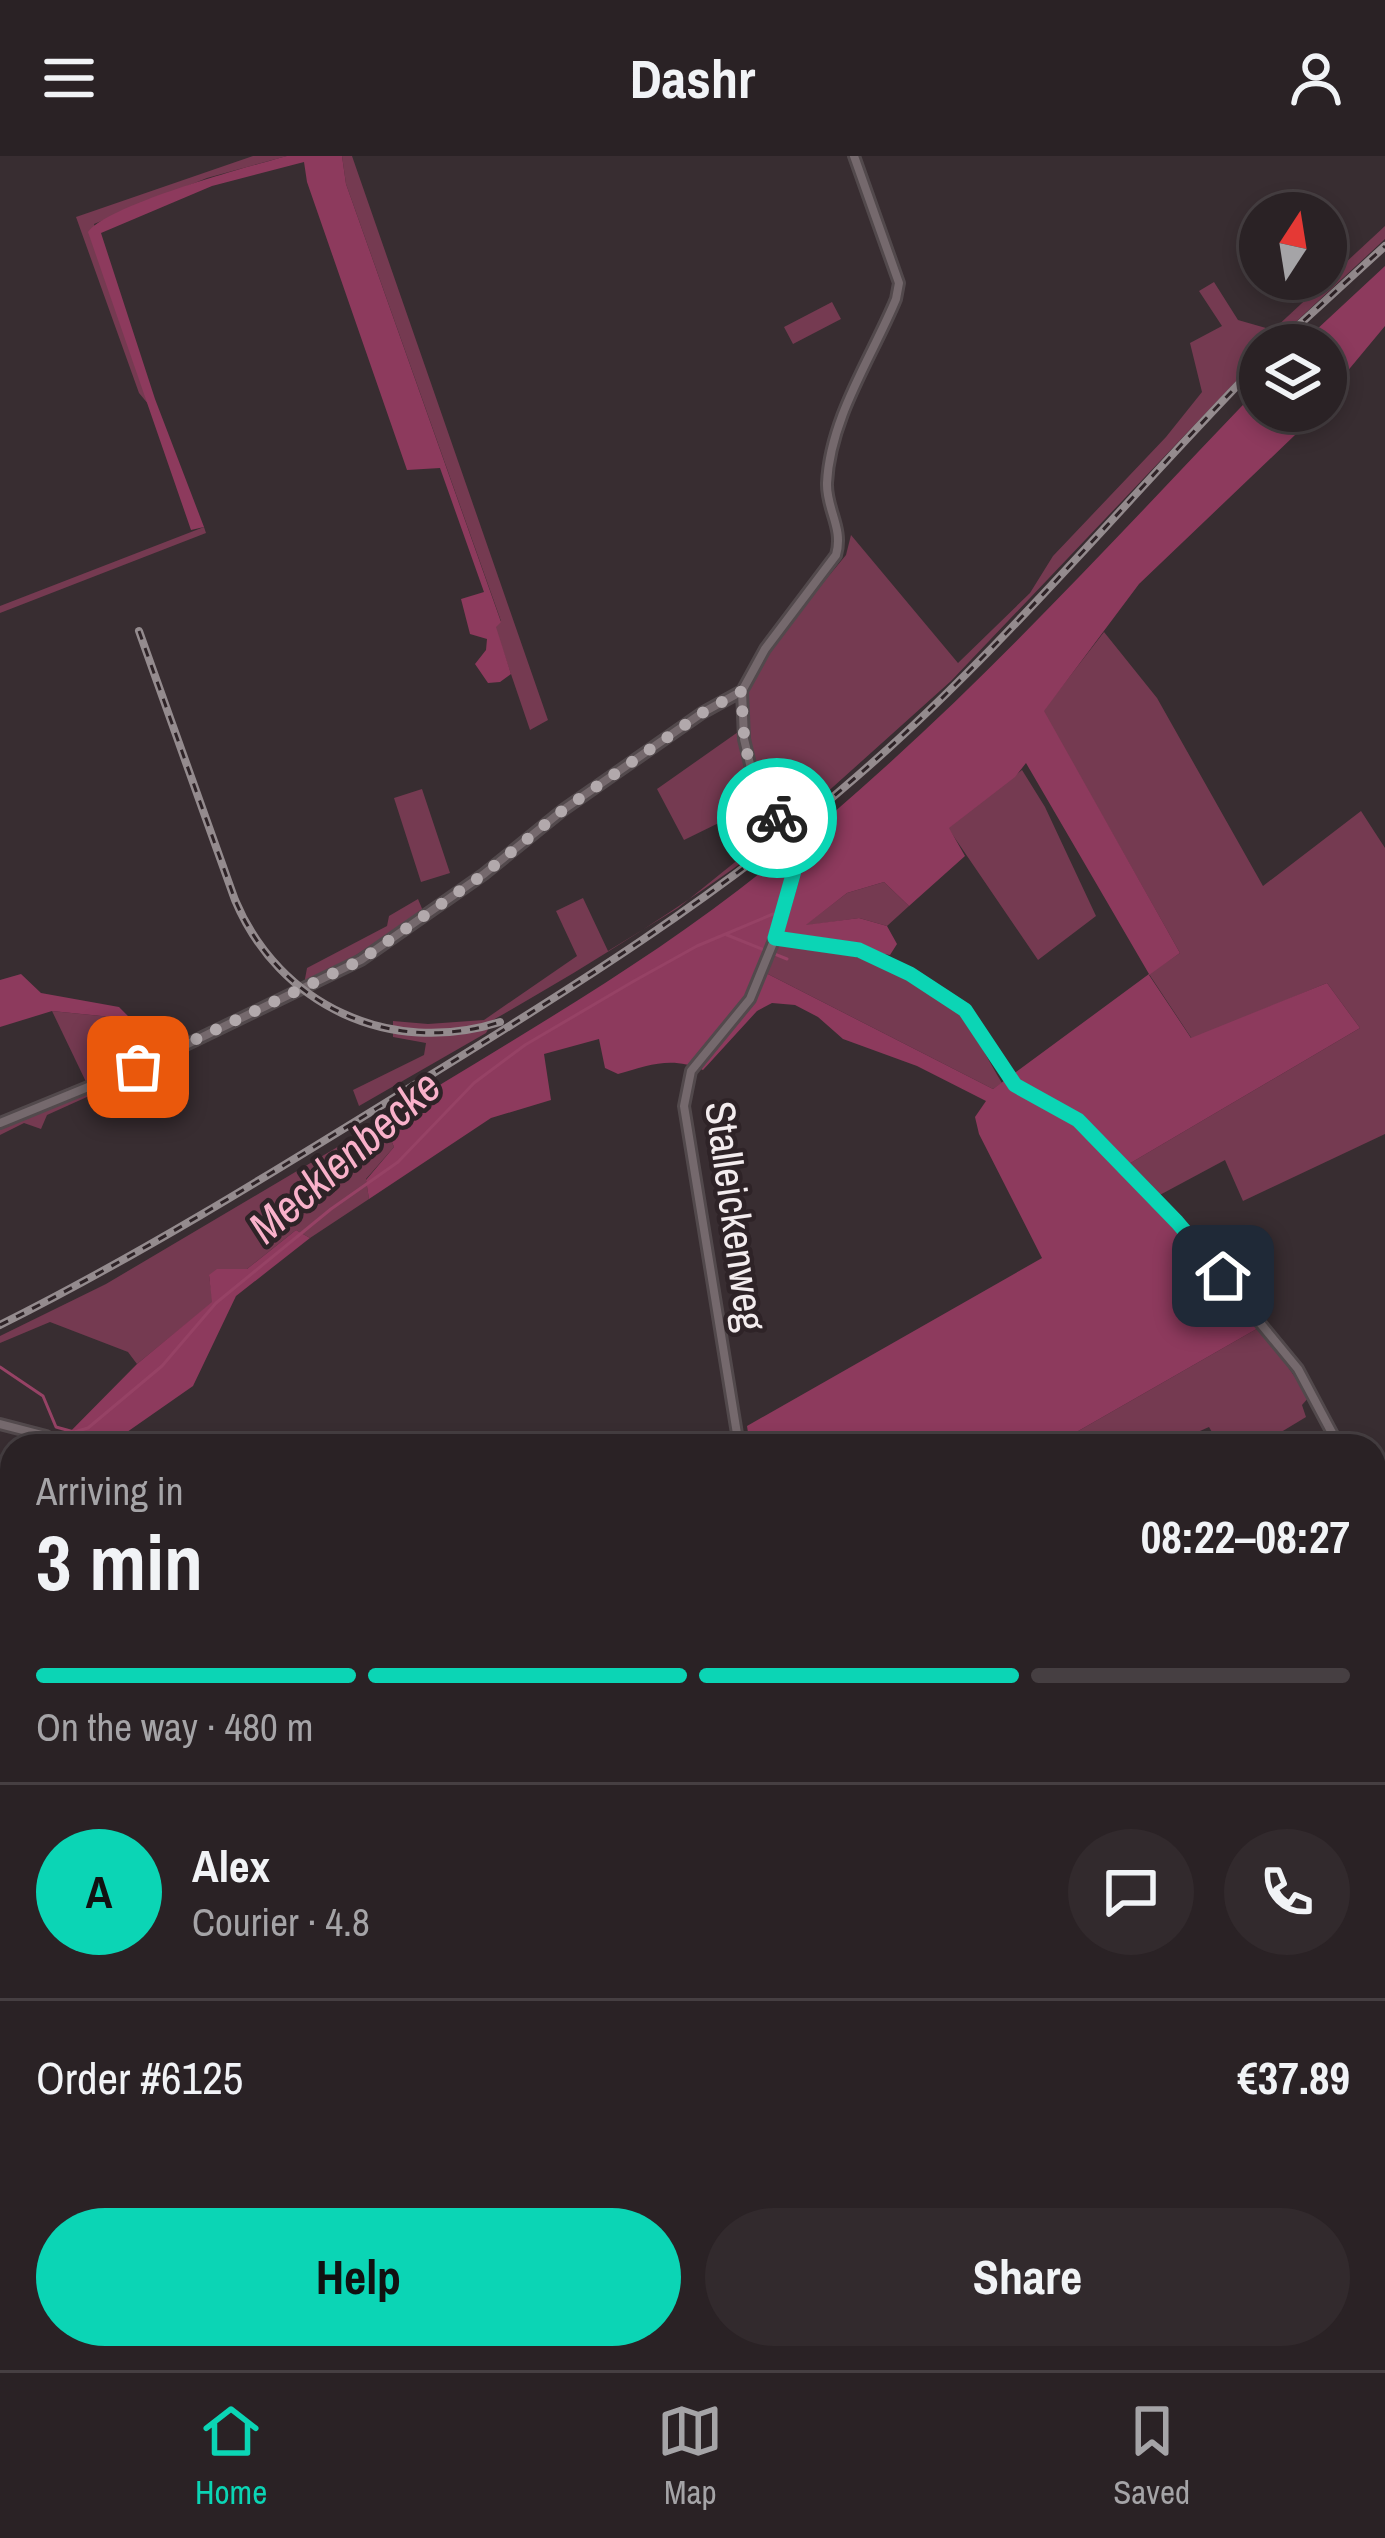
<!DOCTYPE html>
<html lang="en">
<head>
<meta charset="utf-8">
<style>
  body { margin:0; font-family:"Archivo Narrow",sans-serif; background:#322a2d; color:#f1f3f6; height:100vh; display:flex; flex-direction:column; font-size:45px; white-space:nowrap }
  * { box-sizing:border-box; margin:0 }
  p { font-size:39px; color:#a5a4a7 }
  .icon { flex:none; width:66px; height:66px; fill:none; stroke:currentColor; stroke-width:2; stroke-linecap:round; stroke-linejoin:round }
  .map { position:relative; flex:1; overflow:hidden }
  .side { position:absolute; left:0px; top:1278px; width:1386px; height:936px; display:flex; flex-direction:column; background:#2a2225; border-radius:36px 36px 0 0; box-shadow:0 6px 18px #0003,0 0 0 3px #463f42 }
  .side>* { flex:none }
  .needle { width:78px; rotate:12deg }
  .buttons { position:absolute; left:1239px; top:36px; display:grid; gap:24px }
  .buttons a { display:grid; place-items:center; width:108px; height:108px; border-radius:50%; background:#2a2225; box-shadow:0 6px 18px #0003,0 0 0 3px #463f42; font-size:60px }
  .pin { position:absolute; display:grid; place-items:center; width:102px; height:102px; color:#fff; margin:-51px; border-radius:24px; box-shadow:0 6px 18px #0006 }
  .courier { position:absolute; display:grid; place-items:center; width:120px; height:120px; margin:-60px; border:9px solid #0bd5b5; border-radius:50%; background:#fff; color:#222; box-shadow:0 3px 15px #0007 }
  .head em { font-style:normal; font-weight:700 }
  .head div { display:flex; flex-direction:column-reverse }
  .head { display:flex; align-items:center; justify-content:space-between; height:204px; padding:0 36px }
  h1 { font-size:78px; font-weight:700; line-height:90px }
  .bar { display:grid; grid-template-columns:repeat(4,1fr); gap:18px 12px; align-content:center; height:144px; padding:0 36px }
  .bar i { height:15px; border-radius:9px; background:#463f42 }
  .bar .active { background:#0bd5b5 }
  .bar p { grid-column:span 4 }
  .line { display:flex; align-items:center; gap:30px; padding:0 36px; border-top:3px solid #463f42 }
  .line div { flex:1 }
  .round { display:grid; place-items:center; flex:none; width:126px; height:126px; border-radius:63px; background:#322a2d }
  .primary-button { display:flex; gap:24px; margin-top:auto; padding:24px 36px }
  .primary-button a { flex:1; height:138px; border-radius:72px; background:#0bd5b5; color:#111; font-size:48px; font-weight:700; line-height:138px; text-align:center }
  .primary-button a+a { background:#322a2d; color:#f1f3f6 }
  header { display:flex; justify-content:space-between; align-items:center; height:156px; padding:0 36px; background:#2a2225; font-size:54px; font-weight:700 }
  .dock { display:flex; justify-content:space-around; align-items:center; height:168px; border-top:3px solid #463f42; background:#2a2225; font-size:33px; color:#a5a4a7 }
  .dock a { display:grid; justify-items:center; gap:6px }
  .dock .active { color:#0bd5b5 }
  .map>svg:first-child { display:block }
  .green { fill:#753a51 }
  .forest { fill:#8d3a5d; fill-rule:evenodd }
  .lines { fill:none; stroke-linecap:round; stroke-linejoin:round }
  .stream { stroke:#964265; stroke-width:3 }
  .minor-casing { stroke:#52494c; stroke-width:14 }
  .tertiary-casing { stroke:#52494c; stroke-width:16 }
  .minor { stroke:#75696d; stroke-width:8 }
  .tertiary { stroke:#75696d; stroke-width:10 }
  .rail-casing { stroke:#948b8e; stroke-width:8 }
  .rail { stroke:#2e2327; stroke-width:3; stroke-dasharray:9; stroke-linecap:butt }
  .done { stroke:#b2a9ac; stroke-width:12; stroke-dasharray:0 21.6 }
  .route { stroke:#0bd5b5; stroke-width:15 }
  .labels { text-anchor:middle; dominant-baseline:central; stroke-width:9; stroke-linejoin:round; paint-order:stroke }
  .street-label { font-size:42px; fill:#f3ecee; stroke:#2e2327 }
  .water-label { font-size:45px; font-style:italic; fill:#f9b1ca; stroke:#2e2327 }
</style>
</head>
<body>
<header><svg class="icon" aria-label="menu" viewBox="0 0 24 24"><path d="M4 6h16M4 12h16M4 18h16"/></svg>Dashr<svg class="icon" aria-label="person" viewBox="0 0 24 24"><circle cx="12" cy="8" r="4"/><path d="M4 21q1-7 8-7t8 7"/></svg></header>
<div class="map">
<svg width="1385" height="2214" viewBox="0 0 1385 2214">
  <rect width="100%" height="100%" fill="#382d31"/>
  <path class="green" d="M253 0H287L207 22 94 68 149 249 139 237 76 61Z
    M342 0H352L548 564 530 574 495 471 501 465 346 28Z
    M1385 70V83L1271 189H1260V200L951 525 794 666 753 611 747 538 779 480 846 399 851 379 958 507 1030 437 1053 400 1166 281 1202 236 1190 187 1222 170 1199 135 1214 126 1238 164 1273 174Z
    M832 146 841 163 793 188 784 171Z
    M204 371 206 377 0 457V450Z
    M1104 476 1157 542 1263 730 1361 655 1385 692V978L1243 1045 1225 1004 1156 1041 1127 1009 1360 872 1327 827 1192 883 1149 818 1180 797 1043 555Z
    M738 576 749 624 782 677C689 747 593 807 493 864L486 877 359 950 353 934 424 899 426 887 393 881V865L428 868 484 864 577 800 556 755 583 742 608 795 678 752 755 690 733 660 684 684 657 633Z
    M1022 614 1045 651 1096 760 1038 804 948 672Z
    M422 633 450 717 421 726 394 642Z
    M884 726 909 750 887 770 859 762 804 770 847 737Z
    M418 743 423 755 303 834 307 812 387 770 389 760Z
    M776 784C832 790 926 816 963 862 978 882 989 906 1002 927L993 933 764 816Z
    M52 855 131 863 150 870 162 901 155 919 129 922 47 959 41 973 24 967 0 979V967L88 930Z
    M383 964 394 991 366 1023 369 1043 310 1082 296 1074 247 1113 209 1120 213 1146 137 1208 128 1196 50 1166 0 1187V1180L106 1128Z
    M1260 1171 1309 1241 1302 1249 1306 1261 1258 1290H1220L1209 1271 1166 1290H1052Z"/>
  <path class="forest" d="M287 0H342L346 28 501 466 496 471 511 518 500 526 488 527 475 508 486 494 487 483 470 478 461 443 484 436 440 312 407 314 307 26 304 6 212 30 101 77 155 243 204 371 191 374 88 76C110 48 247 11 287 0Z
    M1385 110V170L1326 241V189H1300Z
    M1260 231V255H1315L1295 279 1139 428 1044 555 1180 797 1149 819 1191 882 1327 827 1360 872 1122 1012 1260 1171 1052 1290H750L747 1270 1042 1102 979 978 975 961 986 945 917 910 843 883 818 861 795 849 772 847 757 855 703 914C672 900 649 909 618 918L605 912 599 883 544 898 551 944 491 962 369 1043 366 1024 394 991 383 964C511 884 646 809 764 714 945 571 1101 397 1260 231ZM1026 607 1149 818 993 933 760 814 776 780 890 799 897 788 887 770 859 762 806 769 847 737 884 726 909 750 965 700 949 672 1015 621Z
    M21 818 41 837 119 851 131 863 52 855 0 871V824Z
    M296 1074 310 1082 236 1140 193 1230 107 1290H56L137 1208 212 1146 209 1119 217 1113H247Z"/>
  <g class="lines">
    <path class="stream" d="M727 779 787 803
      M0 1211 43 1240 56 1271 74 1276 88 1272 162 1210 216 1147 331 1053 398 1006 474 927 525 889 634 825 697 790 773 758"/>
    <g class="minor-casing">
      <path id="minor" d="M775 782 859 794 910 818 965 854 1015 929 1078 964 1177 1066 1298 1213 1339 1290
        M0 967 159 902 361 804 484 718 563 654 702 557 742 535
        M0 1268 46 1280 63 1290
        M739 1290 684 950 691 915 750 843 775 782 799 700 798 688 755 629 744 583 742 535 765 493 836 399C844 372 826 353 827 327 830 262 872 201 896 143L899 127 854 0
        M1374 1363 1385 1387
        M1374 1429 1385 1422
        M1374 1612 1385 1609
        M1374 1741 1385 1737
        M1377 1849 1385 1846
        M1374 2124 1385 2125"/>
    </g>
    <g class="tertiary-casing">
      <path id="tertiary" d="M1374 1975 1385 1970
        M404 2214 438 2202"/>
    </g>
    <use href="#minor" class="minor"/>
    <use href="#tertiary" class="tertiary"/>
    <g class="rail-casing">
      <path id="rail" d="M1277 189 1385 90
        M139 475 235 744C279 849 390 901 500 866
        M0 1169C144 1097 280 1012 416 928 569 834 720 740 855 622 1002 495 1125 344 1260 206"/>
    </g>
    <use href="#rail" class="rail"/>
  </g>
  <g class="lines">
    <path class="done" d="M138 911 361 804 484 718 563 654 702 557 742 535C742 586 747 620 777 662"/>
    <path class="route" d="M777 662 800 694 775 782 859 794 910 818 965 854 1015 929 1078 964 1177 1066 1223 1120"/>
  </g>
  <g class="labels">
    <g class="street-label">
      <text transform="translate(736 1060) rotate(82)">Stalleickenweg</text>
    </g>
    <g class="water-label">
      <text transform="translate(344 1000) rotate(-41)">Mecklenbecke</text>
    </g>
  </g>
</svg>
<div class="buttons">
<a><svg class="needle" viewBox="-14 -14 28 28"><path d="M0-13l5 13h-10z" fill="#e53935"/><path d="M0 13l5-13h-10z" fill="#a5a4a7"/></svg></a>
<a><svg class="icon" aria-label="layers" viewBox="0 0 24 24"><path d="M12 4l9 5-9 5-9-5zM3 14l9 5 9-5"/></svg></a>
</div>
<div class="pin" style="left:138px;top:911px;background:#ea580c"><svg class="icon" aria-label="bag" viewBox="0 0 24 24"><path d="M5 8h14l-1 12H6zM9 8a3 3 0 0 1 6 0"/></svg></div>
<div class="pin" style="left:1223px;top:1120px;background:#1f2937"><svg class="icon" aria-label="home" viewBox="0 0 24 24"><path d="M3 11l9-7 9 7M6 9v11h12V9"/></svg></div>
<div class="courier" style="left:777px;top:662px"><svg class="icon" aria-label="bike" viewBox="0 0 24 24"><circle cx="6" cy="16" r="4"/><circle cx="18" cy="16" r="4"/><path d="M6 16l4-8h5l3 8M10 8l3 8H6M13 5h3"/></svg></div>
<section class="side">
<div class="head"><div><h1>3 min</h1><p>Arriving in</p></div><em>08:22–08:27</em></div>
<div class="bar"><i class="active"></i><i class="active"></i><i class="active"></i><i></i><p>On the way · 480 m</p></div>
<div class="line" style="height:216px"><b class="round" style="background:#0bd5b5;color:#111">A</b><div><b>Alex</b><p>Courier · 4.8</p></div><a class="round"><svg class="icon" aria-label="chat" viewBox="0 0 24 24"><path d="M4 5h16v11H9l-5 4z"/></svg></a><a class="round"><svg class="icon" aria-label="phone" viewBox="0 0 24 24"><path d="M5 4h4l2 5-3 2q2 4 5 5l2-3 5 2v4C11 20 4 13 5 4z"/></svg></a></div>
<div class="line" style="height:156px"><div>Order #6125</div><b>€37.89</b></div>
<div class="primary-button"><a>Help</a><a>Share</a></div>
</section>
</div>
<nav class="dock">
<a class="active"><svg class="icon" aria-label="home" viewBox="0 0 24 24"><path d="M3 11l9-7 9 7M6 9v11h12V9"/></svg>Home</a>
<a><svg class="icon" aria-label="map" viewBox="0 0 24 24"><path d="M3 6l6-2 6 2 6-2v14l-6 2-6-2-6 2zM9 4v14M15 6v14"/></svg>Map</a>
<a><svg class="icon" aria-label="saved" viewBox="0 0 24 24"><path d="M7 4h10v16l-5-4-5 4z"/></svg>Saved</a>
</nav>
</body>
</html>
